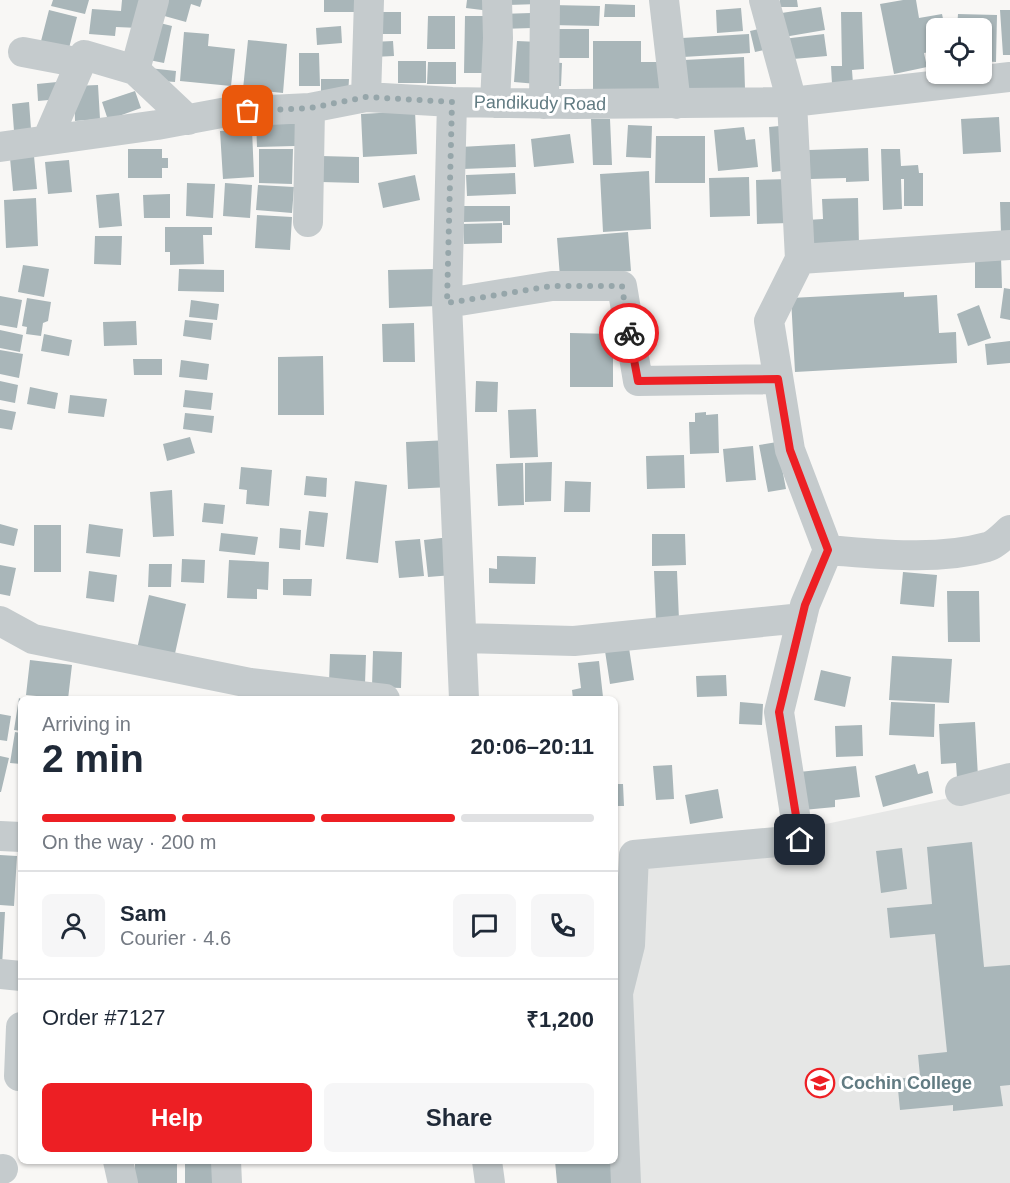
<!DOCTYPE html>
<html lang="en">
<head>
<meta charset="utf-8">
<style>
  body { margin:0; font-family:Helvetica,sans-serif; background:#f6f6f7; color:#1f2937; height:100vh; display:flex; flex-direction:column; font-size:22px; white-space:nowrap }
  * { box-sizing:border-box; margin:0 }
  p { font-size:20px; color:#747a83 }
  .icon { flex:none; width:33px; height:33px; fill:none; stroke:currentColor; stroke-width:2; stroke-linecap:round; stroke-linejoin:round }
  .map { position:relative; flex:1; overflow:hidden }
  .drawer { position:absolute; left:18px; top:696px; width:600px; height:468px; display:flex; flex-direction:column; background:#fff; border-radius:9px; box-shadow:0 2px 4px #0004 }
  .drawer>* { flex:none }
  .tools { position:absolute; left:926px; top:18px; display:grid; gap:12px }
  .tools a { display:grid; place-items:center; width:66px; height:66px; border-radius:9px; background:#fff; box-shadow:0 2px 4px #0004; font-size:30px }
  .pin { position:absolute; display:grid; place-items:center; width:51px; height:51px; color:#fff; margin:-26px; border-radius:12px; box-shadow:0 3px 9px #0006 }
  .courier { position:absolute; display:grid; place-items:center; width:60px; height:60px; margin:-30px; border:4px solid #ed1f24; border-radius:50%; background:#fff; color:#222; box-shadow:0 2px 8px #0007 }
  .head em { font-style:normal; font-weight:700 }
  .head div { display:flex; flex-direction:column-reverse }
  .head { display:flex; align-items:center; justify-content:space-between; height:102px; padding:0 24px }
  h1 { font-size:39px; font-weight:700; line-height:45px }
  .bar { display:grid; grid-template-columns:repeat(4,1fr); gap:9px 6px; align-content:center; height:72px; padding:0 24px }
  .bar i { height:8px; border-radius:4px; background:#e0e1e3 }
  .bar .current { background:#ed1f24 }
  .bar p { grid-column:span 4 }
  .line { display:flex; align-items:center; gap:15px; padding:0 24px; border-top:2px solid #e0e1e3 }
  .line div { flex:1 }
  .round { display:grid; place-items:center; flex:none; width:63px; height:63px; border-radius:9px; background:#f6f6f7 }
  .primary-button { display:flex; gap:12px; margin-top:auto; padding:12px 24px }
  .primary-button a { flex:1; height:69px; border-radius:9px; background:#ed1f24; color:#fff; font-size:24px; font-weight:700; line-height:69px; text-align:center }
  .primary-button a+a { background:#f6f6f7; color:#1f2937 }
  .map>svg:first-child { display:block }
  .built { fill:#e6e7e6 }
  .building { fill:#a9b6b9 }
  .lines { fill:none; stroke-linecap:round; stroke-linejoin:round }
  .minor { stroke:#c5cbcd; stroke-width:30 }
  .done { stroke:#96a6aa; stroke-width:6; stroke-dasharray:0 10.8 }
  .route { stroke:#ed1f24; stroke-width:8 }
  .labels { text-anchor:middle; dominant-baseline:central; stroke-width:6; stroke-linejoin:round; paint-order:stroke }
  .street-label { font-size:18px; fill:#617b82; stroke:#fff }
  .poi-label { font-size:18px; font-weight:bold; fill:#617b82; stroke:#fff; text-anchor:start }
</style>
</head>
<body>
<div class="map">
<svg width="1010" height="1183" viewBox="0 0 1010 1183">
  <rect width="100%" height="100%" fill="#f8f7f5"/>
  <path class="built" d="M1010 785V1183H634L625 983 645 868 807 828Z"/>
  <path class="building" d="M53 0H89L85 14 51 6Z
    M122 0H141L139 28 116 27 115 36 89 34 92 9 121 11Z
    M154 0H202L200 7 191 4 186 22 150 12Z
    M324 0H356V12H324Z
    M467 0H492L490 11 466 8Z
    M508 0H539V4L508 5Z
    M780 0H797L798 7H780Z
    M903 0H916L919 18 942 14 945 28H936V51L924 53 927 67 894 74 880 4Z
    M605 4 635 5V17H604Z
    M551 5 600 6 599 26 550 25Z
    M821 7 825 30 778 38 775 14Z
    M741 8 743 31 717 33 716 10Z
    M49 10 77 17 68 52 40 45Z
    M1000 10H1010V55H1003Z
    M373 12H401V34H373Z
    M841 12H862L864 69 852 70 853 84H832L831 66H842Z
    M531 13 532 28 502 29V14Z
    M958 14 997 15 996 62 981 61V28H957Z
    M428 16H455V49H427Z
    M465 16H492L490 73H464Z
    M152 21 172 26 164 63 144 59Z
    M341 26 342 43 317 45 316 28Z
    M763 28 768 49 755 52 750 31Z
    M550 29H589V58H549Z
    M184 32 209 34 208 46 235 49 231 86 180 81Z
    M749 34 750 53 683 57 682 38Z
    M824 34 827 56 793 59 783 39Z
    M248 40 287 44 283 93 243 89Z
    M393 41 394 56 373 57 372 42Z
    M517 41 539 42 537 84 514 82Z
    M593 41H641V62H668V96H593Z
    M299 53H319L320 86H299Z
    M744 57 745 89 686 93 684 60Z
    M398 61H426V83H398Z
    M428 62H456V84H427Z
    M548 62 562 63 561 86H546Z
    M149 68 176 71 175 82 149 80Z
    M321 79H349L348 95H321Z
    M57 82 59 99 38 101 37 84Z
    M98 85 100 119 75 121 74 86Z
    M135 91 141 108 108 120 102 102Z
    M29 102 31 129 14 131 12 104Z
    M415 111 417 154 363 157 361 114Z
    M999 117 1001 152 963 154 961 119Z
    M295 119V146L257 147 256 120Z
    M591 119H610L612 165H593Z
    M628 125 652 126 651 158 626 157Z
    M790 125 791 170 772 172 769 127Z
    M744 127 746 140 755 139 758 167 718 171 714 130Z
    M252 129 254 177 223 179 220 131Z
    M570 134 574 163 534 167 531 139Z
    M656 136H705V183H655Z
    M515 144 516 167 462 169 460 147Z
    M868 148 869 181 846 182V178L810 179 809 150Z
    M128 149H162V158H168V168H162V178H128Z
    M259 149H293L292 184 259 183Z
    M881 149H900L901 166 918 165 919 173H923V206H904V179H901L902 209 883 210Z
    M34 156 37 189 13 191 10 158Z
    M321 156 359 157V183L321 182Z
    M69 160 72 192 48 194 45 162Z
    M649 171 651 229 603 232 600 174Z
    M515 173 516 194 467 196 466 175Z
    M415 175 420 200 383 208 378 183Z
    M749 177 750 216 710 217 709 178Z
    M789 179 790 223 757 224 756 180Z
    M187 183 215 184 213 218 186 216Z
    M225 183 252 185 250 218 223 216Z
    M258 185 294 187 292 213 256 210Z
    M119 193 122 226 99 228 96 195Z
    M170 194V218H144L143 195Z
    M36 198 38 246 6 248 4 200Z
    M858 198 859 246 808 248 807 220 823 219 822 199Z
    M1000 202H1010V233H1001Z
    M463 206H510V225H503V221L463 222Z
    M257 215 292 217 290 250 255 248Z
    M502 223V243L464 244 463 224Z
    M165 227H212V235H203L204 264 170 265V252H165Z
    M628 232 631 271 560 277 557 238Z
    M95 236H122L121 265 94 264Z
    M1001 257 1002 288H975V258Z
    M23 265 49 269 44 297 18 292Z
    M179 269 224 270V292L178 291Z
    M436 269 437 306 389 308 388 270Z
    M1004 288 1010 289V320L1000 318Z
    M904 292V297L937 295 939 333 956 332 957 363 795 372 791 298Z
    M0 296 22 300 17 328 0 325Z
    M27 298 51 302 48 321 43 323 41 336 26 334 27 327 22 326Z
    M191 300 219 304 217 320 189 317Z
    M979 305 991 338 968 346 957 314Z
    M185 320 213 323 211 340 183 336Z
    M136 321 137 345 104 346 103 322Z
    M414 323 415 362H383L382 324Z
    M0 330 23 335 20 352 0 348Z
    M570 333 613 334V387H570Z
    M44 334 72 340 69 356 41 351Z
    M1010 341V363L987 365 985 344Z
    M0 350 23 354 19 378 0 374Z
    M323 356 324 415H278V357Z
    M133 359H162V375H134Z
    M181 360 209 364 207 380 179 377Z
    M0 381 18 385 15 403 0 400Z
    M476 381 498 382 497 412H475Z
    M30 387 58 393 55 409 27 404Z
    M185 390 213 393 211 410 183 407Z
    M70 395 107 399 104 417 68 413Z
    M0 409 16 412 12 430 0 428Z
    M536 409 538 457 510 458 508 410Z
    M706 412V415L718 414 719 453 690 454 689 422H695V413Z
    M185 413 214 416 212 433 183 429Z
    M190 437 195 453 167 461 163 444Z
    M450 440 452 487 408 489 406 442Z
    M777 442 786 489 768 492 759 445Z
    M753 446 756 480 726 482 723 449Z
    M684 455 685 488 647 489 646 456Z
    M552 462 551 501 525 502V463Z
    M523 463 524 505 498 506 496 464Z
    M241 467 272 470 269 506 246 504 247 490 239 489Z
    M306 476 327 478 326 497 304 495Z
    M355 481 387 485 378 563 346 559Z
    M565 481 591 482 590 512H564Z
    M172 490 174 536 153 537 150 492Z
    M204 503 225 505 223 524 202 522Z
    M309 511 328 513 324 547 305 545Z
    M0 524 18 529 14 546 0 543Z
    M89 524 123 529 120 557 86 553Z
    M34 525H61V572H34Z
    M280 528 301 530 300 550 279 548Z
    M221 533 258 537 255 555 219 551Z
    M652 534H685L686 565 652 566Z
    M450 537 453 575 428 577 424 540Z
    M420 539 424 576 399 578 395 541Z
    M497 556 536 557 535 584 489 583V568L497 569Z
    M182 559 205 560 204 583 181 582Z
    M229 560 269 562 268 590 257 589V599L227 598Z
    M149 564H172L171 587H148Z
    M0 565 16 568 10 596 0 594Z
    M89 571 117 575 114 602 86 598Z
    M654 571H677L679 620 656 621Z
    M903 572 937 575 934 607 900 604Z
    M283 579H312L311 596 283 595Z
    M947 591H979L980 642H948Z
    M149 595 186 604 174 658 137 649Z
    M629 648 634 680 610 684 605 651Z
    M373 651 402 652 401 688 372 687Z
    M330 654 366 655 365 684 329 683Z
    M892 656 952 659 949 703 889 700Z
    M30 660 72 665 68 699 26 695Z
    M599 661 603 697 573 699 572 690 581 688 578 663Z
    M821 670 851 677 845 707 814 700Z
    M726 675 727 696 697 697 696 676Z
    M19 698 21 699V731L14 730Z
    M740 702 763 704 762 725 739 724Z
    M891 702 935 704 934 737 889 735Z
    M0 714 11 716 7 741 0 740Z
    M975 722 978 777 957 778 956 763 941 764 939 724Z
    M862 725 863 756 836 757 835 726Z
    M15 732 21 733V764L10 763Z
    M0 756 9 758 1 792H0Z
    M915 764 918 774 928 771 933 793 883 807 875 776Z
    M672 765 674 799 656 800 653 766Z
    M856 766 860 797 835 800V807L803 810 799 772Z
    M615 784H623L624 806H615Z
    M718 789 723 818 690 824 685 795Z
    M972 842 984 967 1010 965V1085L1000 1086 1003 1106 953 1111V1105L900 1110 897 1079 920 1076 918 1055 947 1052 935 934 890 938 887 908 932 904 927 847Z
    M902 848 907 889 881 893 876 851Z
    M0 855 17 856 14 906 0 905Z
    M0 912H5L2 966H0Z
    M135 1161H177V1183H135Z
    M185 1161H216V1183H185Z
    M555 1161H615L622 1183H557Z"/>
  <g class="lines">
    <path class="minor" d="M664 0 676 104
      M23 52 81 63
      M135 70 154 0
      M366 97 369 0
      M452 102 447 303 464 699
      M495 103 498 38 497 0
      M544 104 545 0
      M47 140 84 55 135 70 188 120
      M0 147 157 125 227 112 310 108 366 97 452 102 574 104 792 102 1010 77
      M308 222 310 108
      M800 259 1010 245
      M447 303 552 286H622L638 381 778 379
      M828 550C879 554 937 561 987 547 995 545 1003 536 1010 530
      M0 621 33 639 250 683 385 699
      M463 638 574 641 802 618
      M960 791 1010 778
      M0 836 21 837
      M0 974 21 976
      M19 1076 21 1027
      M118 1161 123 1183
      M226 1161 227 1183
      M487 1161 490 1183
      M0 1170 3 1169
      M626 1183 618 993 630 945 634 855 799 840 779 712 805 605 828 550 790 450 769 321 800 259 792 102 764 0"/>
  </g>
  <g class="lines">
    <path class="done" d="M248 111 310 108 366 97 452 102 447 303 552 286H622L629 333"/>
    <path class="route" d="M629 333 638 381 778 379 790 450 828 550 805 605 779 712 800 840"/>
  </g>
  <defs>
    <g id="university-ring" transform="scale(1.5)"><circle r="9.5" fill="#fff" stroke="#ed1f24" stroke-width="1.5"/><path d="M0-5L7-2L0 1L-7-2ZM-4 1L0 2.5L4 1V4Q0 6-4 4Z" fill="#ed1f24"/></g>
  </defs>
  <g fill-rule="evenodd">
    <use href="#university-ring" x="820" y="1083"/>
  </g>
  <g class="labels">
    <g class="street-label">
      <text transform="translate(540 103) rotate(1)">Pandikudy Road</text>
    </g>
    <g class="poi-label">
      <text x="841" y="1083">Cochin College</text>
    </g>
  </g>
</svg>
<div class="tools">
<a><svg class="icon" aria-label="locate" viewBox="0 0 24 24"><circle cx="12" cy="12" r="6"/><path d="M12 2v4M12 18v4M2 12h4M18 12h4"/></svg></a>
</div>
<div class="pin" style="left:248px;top:111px;background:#ea580c"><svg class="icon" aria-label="bag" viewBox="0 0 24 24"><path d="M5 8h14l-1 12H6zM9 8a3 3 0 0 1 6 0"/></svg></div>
<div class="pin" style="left:800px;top:840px;background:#1f2937"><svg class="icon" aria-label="home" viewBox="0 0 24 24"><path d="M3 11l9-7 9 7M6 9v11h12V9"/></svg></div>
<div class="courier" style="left:629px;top:333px"><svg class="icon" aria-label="bike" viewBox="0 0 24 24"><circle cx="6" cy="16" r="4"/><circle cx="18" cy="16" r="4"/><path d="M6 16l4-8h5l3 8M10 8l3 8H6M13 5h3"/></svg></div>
<section class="drawer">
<div class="head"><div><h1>2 min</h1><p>Arriving in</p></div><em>20:06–20:11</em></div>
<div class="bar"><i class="current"></i><i class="current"></i><i class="current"></i><i></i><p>On the way · 200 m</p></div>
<div class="line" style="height:108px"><a class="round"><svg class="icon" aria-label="person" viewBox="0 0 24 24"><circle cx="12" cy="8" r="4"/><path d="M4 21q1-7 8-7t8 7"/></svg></a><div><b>Sam</b><p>Courier · 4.6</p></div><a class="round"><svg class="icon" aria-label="chat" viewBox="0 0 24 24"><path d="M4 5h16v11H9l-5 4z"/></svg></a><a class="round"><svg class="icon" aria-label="phone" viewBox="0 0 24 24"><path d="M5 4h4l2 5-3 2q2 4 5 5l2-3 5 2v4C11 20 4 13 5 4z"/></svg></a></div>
<div class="line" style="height:78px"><div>Order #7127</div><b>₹1,200</b></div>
<div class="primary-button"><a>Help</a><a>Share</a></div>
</section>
</div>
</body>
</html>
